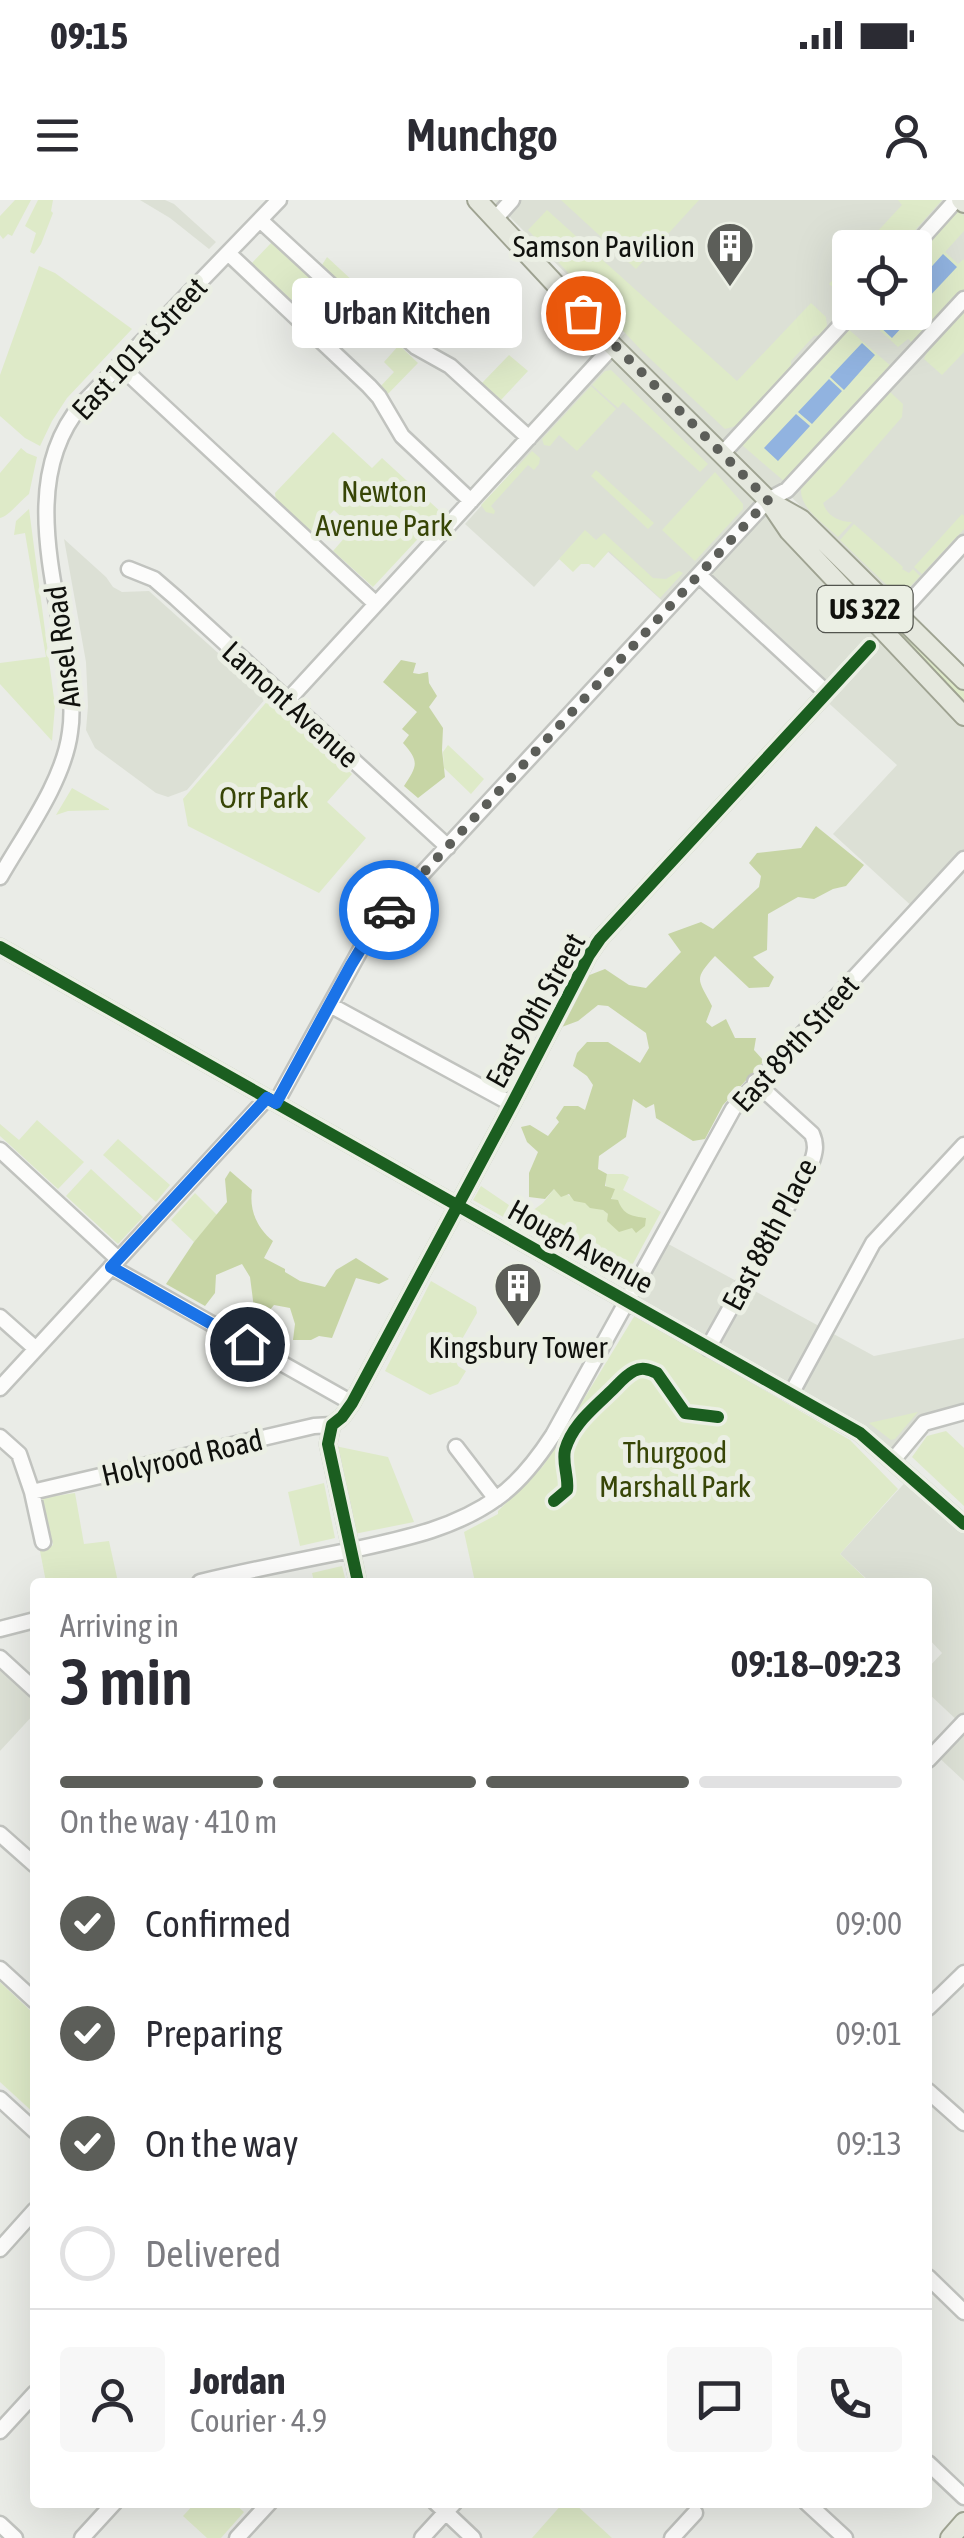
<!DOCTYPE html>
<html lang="en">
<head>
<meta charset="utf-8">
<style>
  body { margin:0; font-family:"Asap Condensed",sans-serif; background:#f7f7f7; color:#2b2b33; height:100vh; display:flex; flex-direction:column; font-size:38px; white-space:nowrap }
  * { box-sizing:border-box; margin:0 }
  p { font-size:32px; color:#7c7c81 }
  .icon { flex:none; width:55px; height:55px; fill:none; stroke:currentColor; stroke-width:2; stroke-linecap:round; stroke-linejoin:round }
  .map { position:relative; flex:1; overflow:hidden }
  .drawer { position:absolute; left:30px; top:1378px; width:902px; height:930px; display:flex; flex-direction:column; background:#fff; border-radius:10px; box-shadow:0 10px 40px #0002 }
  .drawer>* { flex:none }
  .fabs { position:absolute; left:832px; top:30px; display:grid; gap:20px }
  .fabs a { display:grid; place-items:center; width:100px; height:100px; border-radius:10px; background:#fff; box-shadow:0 10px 40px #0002; font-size:50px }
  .pin { position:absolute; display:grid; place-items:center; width:85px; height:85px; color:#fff; margin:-42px; border:5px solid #fff; border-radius:50%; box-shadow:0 2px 10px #0007 }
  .courier { position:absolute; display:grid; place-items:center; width:100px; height:100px; margin:-50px; border:8px solid #1a73e8; border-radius:50%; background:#fff; color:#222; box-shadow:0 2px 12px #0007 }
  .bubble { position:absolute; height:70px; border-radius:10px; background:#fff; box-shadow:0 10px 40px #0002; font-size:32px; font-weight:600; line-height:70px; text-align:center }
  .summary em { font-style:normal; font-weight:600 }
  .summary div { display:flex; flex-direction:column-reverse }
  .summary { display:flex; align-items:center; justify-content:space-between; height:170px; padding:0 30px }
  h1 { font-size:65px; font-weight:600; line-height:75px }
  .bar { display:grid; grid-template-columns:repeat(4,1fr); gap:15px 10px; align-content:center; height:120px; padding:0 30px }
  .bar i { height:12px; border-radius:8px; background:#e1e1e2 }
  .bar .selected { background:#5c5e59 }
  .bar p { grid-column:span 4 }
  .line { display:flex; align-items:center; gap:25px; padding:0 30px; border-top:2px solid #e1e1e2 }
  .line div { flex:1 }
  .round { display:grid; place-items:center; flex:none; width:105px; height:105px; border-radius:10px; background:#f7f7f7 }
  ol { padding:0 30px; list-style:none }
  li { display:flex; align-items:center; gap:30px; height:110px }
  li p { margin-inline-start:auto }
  li .icon { padding:10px; border-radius:50%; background:#5c5e59; color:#fff; stroke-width:4 }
  li:last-child { color:#7c7c81 }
  li i { width:55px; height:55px; border:5px solid #e1e1e2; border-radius:50% }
  .status { display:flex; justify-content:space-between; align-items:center; height:70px; padding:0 50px; background:#fff; direction:ltr }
  .status svg { height:28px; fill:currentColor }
  header { display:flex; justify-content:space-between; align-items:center; height:130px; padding:0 30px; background:#fff; font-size:45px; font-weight:600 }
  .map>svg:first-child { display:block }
  .built { fill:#dce0d5; fill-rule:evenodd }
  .green { fill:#deeac8 }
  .forest { fill:#c7d5a5 }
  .water { fill:#91b3e0 }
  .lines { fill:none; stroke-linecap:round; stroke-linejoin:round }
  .minor-casing { stroke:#c1c3bf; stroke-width:19 }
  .major-casing { stroke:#9fa392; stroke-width:22 }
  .minor { stroke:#fcfcfb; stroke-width:14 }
  .major { stroke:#e5e8de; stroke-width:18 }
  .cycleway-casing { stroke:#ebefe4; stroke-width:19 }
  .cycleway { stroke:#1b5e20; stroke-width:12 }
  .done { stroke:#5c5e59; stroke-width:10; stroke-dasharray:0 18 }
  .route { stroke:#1a73e8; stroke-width:12 }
  .labels { text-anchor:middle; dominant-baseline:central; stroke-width:10; stroke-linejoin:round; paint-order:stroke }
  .shield { fill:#ebefe4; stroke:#52544e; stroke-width:2.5 }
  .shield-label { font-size:28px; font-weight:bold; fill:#10110d }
  .poi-label { font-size:30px; fill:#10110d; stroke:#ebefe4; text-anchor:end }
  .street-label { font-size:30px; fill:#10110d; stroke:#ebefe4 }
  .park-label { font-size:30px; fill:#374506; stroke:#ebefe4 }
</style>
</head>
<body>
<div class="status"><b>09:15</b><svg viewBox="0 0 49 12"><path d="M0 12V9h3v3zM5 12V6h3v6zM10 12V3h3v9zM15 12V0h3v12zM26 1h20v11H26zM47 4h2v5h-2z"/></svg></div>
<header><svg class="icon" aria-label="menu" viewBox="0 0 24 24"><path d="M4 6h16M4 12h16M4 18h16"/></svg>Munchgo<svg class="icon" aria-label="person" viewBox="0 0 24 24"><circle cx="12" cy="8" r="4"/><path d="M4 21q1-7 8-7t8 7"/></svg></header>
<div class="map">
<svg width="964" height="2338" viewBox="0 0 964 2338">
  <rect width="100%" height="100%" fill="#eaece7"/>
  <path class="built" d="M140 0H165L174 4 216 42 209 49 170 18Z
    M493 0H964V333L907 395 900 398 893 395 785 291 769 300 964 480V659L916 710 833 634 897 565 823 498 699 376 669 407 585 331 534 387 465 324 516 267 514 264 529 238 625 133ZM850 48H915V112H850Z
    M64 339 106 377 113 387 122 392 149 391 267 497 187 590 168 597 156 593 95 548 86 530 88 506 86 462Z
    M661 1040 874 1156 964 1138V1212L931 1220 893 1260 628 1101Z
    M911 1276 964 1324V1581L934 1553 961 1524 928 1493V1468L942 1453 928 1438V1382H870L840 1354Z
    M0 1458 35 1490V1513L0 1551Z"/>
  <path class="green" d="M15 0H31L12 36 8 34 3 39 0 35V16Z
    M38 0H53L51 11 53 13 41 44 34 54 30 52 36 33 25 26Z
    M561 0H699L636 69Z
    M898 0H942L900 47H863L902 5Z
    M956 9 964 16V31L945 52 958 64 964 59V90L914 144 908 139 898 147 861 113H889L878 125 892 137 925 102 915 92V88L928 99 943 55 915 85V54Z
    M547 10 737 181 811 103 826 117 827 126 820 135 814 136 791 161V166L736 226 725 229 643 152 528 30Z
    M272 42 324 90 302 114 251 64Z
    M327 57 410 134 417 128 419 131 413 137C387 119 337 93 322 65Z
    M850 61V99H847L829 84Z
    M39 66 55 73 132 129 67 198 52 221 40 246 25 238 0 216V175Z
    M964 112V152L942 175 924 159 927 152Z
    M847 128 892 167 785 282 742 245 744 239Z
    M399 145 418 163 385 197 379 188 394 172 384 162Z
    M509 155 528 171 501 200 482 183Z
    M611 170 708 264 700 272 623 202 618 208 592 185 605 171Z
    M591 186 616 209 577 251 559 235 550 246 544 245 542 239Z
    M890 192 903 204 902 217 835 294 823 303C827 316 839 322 852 322L838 337C825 324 800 309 801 289Z
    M333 232 372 268 382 258 442 313 373 387 333 351 353 328 334 310 311 334 276 302 275 293Z
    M21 248 27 253 37 257 29 294C20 301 9 316 0 318V273Z
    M532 251 540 258 539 264 534 270 528 265 491 306 495 311 494 314 486 312 481 305Z
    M596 270 654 323 648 329 591 276Z
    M715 272 743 304V309L695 361 662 330Z
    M29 309 55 506 52 541 0 484V463L46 457 25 333 14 335 16 321Z
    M962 314 964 316V329L922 374 914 367Z
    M854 324 903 367 902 369 909 373 913 369 920 376 905 392 899 395 894 392 840 340Z
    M585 330 596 340 604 333 653 378 666 379 679 371 683 373 660 398 609 351 594 368 589 364H581L573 372 559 359Z
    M832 359 964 492V504L831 361Z
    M270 498 352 574 327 602 366 638 319 693 188 626 183 599Z
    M448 545 484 579 471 594 444 568 443 552Z
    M72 588 109 609V610L68 611 56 615Z
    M37 920 84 962 58 989 0 936V924L19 940Z
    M118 939 170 985 156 1002 103 955Z
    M91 969 143 1017 118 1044 66 996Z
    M607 974H623L629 977 623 990 661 1012 622 1084 473 1000 481 986 525 1016 543 1003 554 989 603 1010 608 1014 629 1016C615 1002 602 995 607 974Z
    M195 993 217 1015 194 1042 171 1020Z
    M431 1081 476 1107 477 1113 453 1155 458 1166 466 1171 458 1184 430 1195 385 1171Z
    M635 1115 850 1240 898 1289 840 1354 868 1381 867 1382H475L464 1332 498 1314V1311L543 1266Z
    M918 1212 895 1239 891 1240 869 1223Z
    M946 1231 964 1248V1306L912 1257 927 1236Z
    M335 1246 388 1257 414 1322 354 1334Z
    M324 1283 335 1338 300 1346 288 1292Z
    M75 1293 84 1344 109 1341 118 1382H46L40 1351 53 1345 42 1298Z
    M342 1366 346 1382H314L312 1373Z
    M0 1782 35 1815V1914L0 1882Z
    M195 2303H234L244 2312 221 2338H207L183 2316Z
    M563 2303H574L612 2338H532Z"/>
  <path class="forest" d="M401 460 416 463 413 473 419 474 428 472 429 483 437 496 429 507 443 528 442 550 445 577 418 598 404 586C417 566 420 562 403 543L409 535 402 529 417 512 383 482Z
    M816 626 864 665 846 686 833 689 814 699 798 697 768 714 767 750 753 757 774 777 769 787 749 788 715 756C693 780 698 779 712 806L706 822 712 827 726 819 735 838H756L754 850 764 861 723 905 705 939 693 941 656 918 654 904 646 908 633 899 626 937 599 956 598 969 607 974 605 986 615 989 611 999 618 1000C623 1015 632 1016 646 1018L645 1026 636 1033 632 1028 619 1032 607 1021 608 1014 603 1010 590 1008 585 1003 574 1001 569 994 561 997 554 989 545 999 529 997V973L538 952 527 942 521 927 530 925 548 936 559 922 556 918 564 906H578L585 910 593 885 587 876 573 866 577 853 587 842H608L640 863 649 848 646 833 608 806 598 805 578 821 559 828 587 776 605 769 629 785 646 788 681 752 668 734 701 722 713 729 759 687 761 676 749 663 757 653 801 648Z
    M230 971 252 990C249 1010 257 1028 273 1041L264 1058 285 1069V1072L300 1081 325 1087 336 1070 356 1058 389 1079 379 1084 356 1078 332 1138 319 1136 311 1140H293L295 1124 290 1108 274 1105 264 1117 254 1108 250 1077 242 1064 216 1075 215 1093 205 1106 166 1084 194 1042 227 1002 225 979Z"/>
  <path class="water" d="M943 54 957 67 927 99 915 85Z
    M915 92 925 102 892 138 878 125 889 113 915 112Z
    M862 143 875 155 844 190 830 177Z
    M829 179 842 191 812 224 798 212Z
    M796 214 810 226 778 261 764 248Z"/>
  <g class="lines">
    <g class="minor-casing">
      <path id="minor" d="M495 19 512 0
        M260 20 336 90 382 117 416 147 450 166 529 238
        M913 48 956 0
        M228 53 369 186 379 197 402 236 471 301
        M119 165 376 404
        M722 254 853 112
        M129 369 154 379 176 398 448 647
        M699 375 827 493
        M899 414 964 343
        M288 500 613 146
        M0 677C24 635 64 581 70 532 74 507 69 481 66 456 53 372 22 275 82 204L279 0
        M0 747 860 1233 964 1324
        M330 805 512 904
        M276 903 373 727 768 300 787 290 964 99
        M0 950 118 1059
        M111 1067 352 1203
        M0 1117 36 1149
        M708 1148 811 964C815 953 817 945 812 934L755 882
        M0 1188 267 898
        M791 1194 873 1043 964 945
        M0 1237 19 1254 32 1292 43 1342
        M456 1247 496 1299
        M893 1260 924 1223 964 1212
        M32 1292 314 1226 332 1225
        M200 1382C250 1370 301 1360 352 1350 402 1339 454 1329 497 1298 520 1282 538 1258 553 1235L733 909 964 659
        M358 1382 328 1244 332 1225 342 1217 352 1203 512 904 589 755 600 739 870 446
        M0 1429 35 1420
        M0 1458 35 1490
        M928 1560 964 1522
        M0 1634 35 1665
        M0 1769 35 1801
        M928 1808 964 1773
        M928 1891 964 1923
        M0 1899 35 1931
        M0 2049 35 2010
        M928 2077 964 2112
        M0 2231 35 2193
        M928 2263 964 2297
        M435 2302 473 2338
        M806 2302 845 2338
        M0 2324 15 2338
        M82 2338 115 2302
        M237 2338 270 2302
        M422 2338 455 2302
        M672 2338 695 2313"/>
    </g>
    <g class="major-casing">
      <path id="major" d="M477 0 613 146 768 300 789 331 964 516
        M961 0 964 3
        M769 301 801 319 964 480
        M950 2338 964 2322"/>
    </g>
    <use href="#minor" class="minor"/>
    <use href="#major" class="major"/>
    <g class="cycleway-casing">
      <path id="cycleway" d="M0 747 860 1233 964 1324
        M554 1301 567 1290C569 1277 562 1264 565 1250 572 1225 592 1210 609 1193 617 1186 624 1176 634 1171 642 1167 648 1169 657 1173L685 1213 718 1217
        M358 1382 328 1244 332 1225 342 1217 352 1203 512 904 589 755 600 739 870 446"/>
    </g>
    <use href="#cycleway" class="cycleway"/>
  </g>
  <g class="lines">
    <path class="done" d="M389 710 768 300 583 113"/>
    <path class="route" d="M247 1144 111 1067 267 898 276 903 351 765 374 727 389 710"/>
  </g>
  <defs>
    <g id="building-pin" transform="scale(2.5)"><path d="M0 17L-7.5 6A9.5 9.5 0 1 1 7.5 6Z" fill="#5c5e59" stroke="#ebefe4"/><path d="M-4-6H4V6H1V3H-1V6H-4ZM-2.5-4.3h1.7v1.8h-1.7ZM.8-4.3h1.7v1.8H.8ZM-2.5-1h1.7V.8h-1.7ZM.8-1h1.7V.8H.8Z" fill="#fff"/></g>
  </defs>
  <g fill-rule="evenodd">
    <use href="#building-pin" x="730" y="46"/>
    <use href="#building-pin" x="518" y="1086"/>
  </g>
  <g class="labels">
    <rect class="shield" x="817.5" y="386" width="95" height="46" rx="8"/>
    <g class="shield-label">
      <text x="865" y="409">US 322</text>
    </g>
    <g class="poi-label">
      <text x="695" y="46">Samson Pavilion</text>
      <text x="518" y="1147" text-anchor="middle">Kingsbury Tower</text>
    </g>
    <g class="street-label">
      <text transform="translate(139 148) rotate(-47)">East 101st Street</text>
      <text transform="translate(62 447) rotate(-97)">Ansel Road</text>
      <text transform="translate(291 504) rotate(42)">Lamont Avenue</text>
      <text transform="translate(535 810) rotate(-61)">East 90th Street</text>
      <text transform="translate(795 843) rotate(-48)">East 89th Street</text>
      <text transform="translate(769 1034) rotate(-62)">East 88th Place</text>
      <text transform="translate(581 1046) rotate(29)">Hough Avenue</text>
      <text transform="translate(182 1257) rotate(-13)">Holyrood Road</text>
    </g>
    <g class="park-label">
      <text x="384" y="291">Newton<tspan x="384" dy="34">Avenue Park</tspan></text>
      <text x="264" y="597">Orr Park</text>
      <text x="675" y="1252">Thurgood<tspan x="675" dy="34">Marshall Park</tspan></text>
    </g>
  </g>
</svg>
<div class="fabs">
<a><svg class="icon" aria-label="locate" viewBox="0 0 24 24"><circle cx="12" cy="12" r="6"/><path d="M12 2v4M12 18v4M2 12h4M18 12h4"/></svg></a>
</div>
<div class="pin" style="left:583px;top:113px;background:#ea580c"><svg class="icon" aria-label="bag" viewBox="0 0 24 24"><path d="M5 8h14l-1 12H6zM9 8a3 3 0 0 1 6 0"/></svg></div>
<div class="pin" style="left:247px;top:1144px;background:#1f2937"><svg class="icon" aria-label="home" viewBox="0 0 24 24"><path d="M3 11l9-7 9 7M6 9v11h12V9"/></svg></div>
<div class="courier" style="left:389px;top:710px"><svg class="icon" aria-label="car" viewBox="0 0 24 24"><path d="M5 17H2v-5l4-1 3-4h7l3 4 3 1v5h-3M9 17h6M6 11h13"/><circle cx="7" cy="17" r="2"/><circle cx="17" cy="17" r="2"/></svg></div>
<div class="bubble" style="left:292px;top:78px;width:230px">Urban Kitchen</div>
<section class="drawer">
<div class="summary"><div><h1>3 min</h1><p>Arriving in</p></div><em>09:18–09:23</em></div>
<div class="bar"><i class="selected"></i><i class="selected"></i><i class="selected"></i><i></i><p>On the way · 410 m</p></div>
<ol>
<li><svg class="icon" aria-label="check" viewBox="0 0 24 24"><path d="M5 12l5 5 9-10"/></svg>Confirmed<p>09:00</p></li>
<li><svg class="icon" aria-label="check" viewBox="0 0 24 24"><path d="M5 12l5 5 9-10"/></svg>Preparing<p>09:01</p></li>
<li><svg class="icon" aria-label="check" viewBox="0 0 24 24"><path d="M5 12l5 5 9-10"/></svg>On the way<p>09:13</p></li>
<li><i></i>Delivered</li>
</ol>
<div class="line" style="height:180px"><a class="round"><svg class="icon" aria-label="person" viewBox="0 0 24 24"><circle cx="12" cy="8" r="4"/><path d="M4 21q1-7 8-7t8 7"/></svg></a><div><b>Jordan</b><p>Courier · 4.9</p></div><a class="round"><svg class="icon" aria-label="chat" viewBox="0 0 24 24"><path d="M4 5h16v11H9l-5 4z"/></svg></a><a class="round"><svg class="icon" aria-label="phone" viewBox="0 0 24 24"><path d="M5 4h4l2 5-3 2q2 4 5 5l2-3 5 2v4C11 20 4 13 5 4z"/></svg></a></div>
</section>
</div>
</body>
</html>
